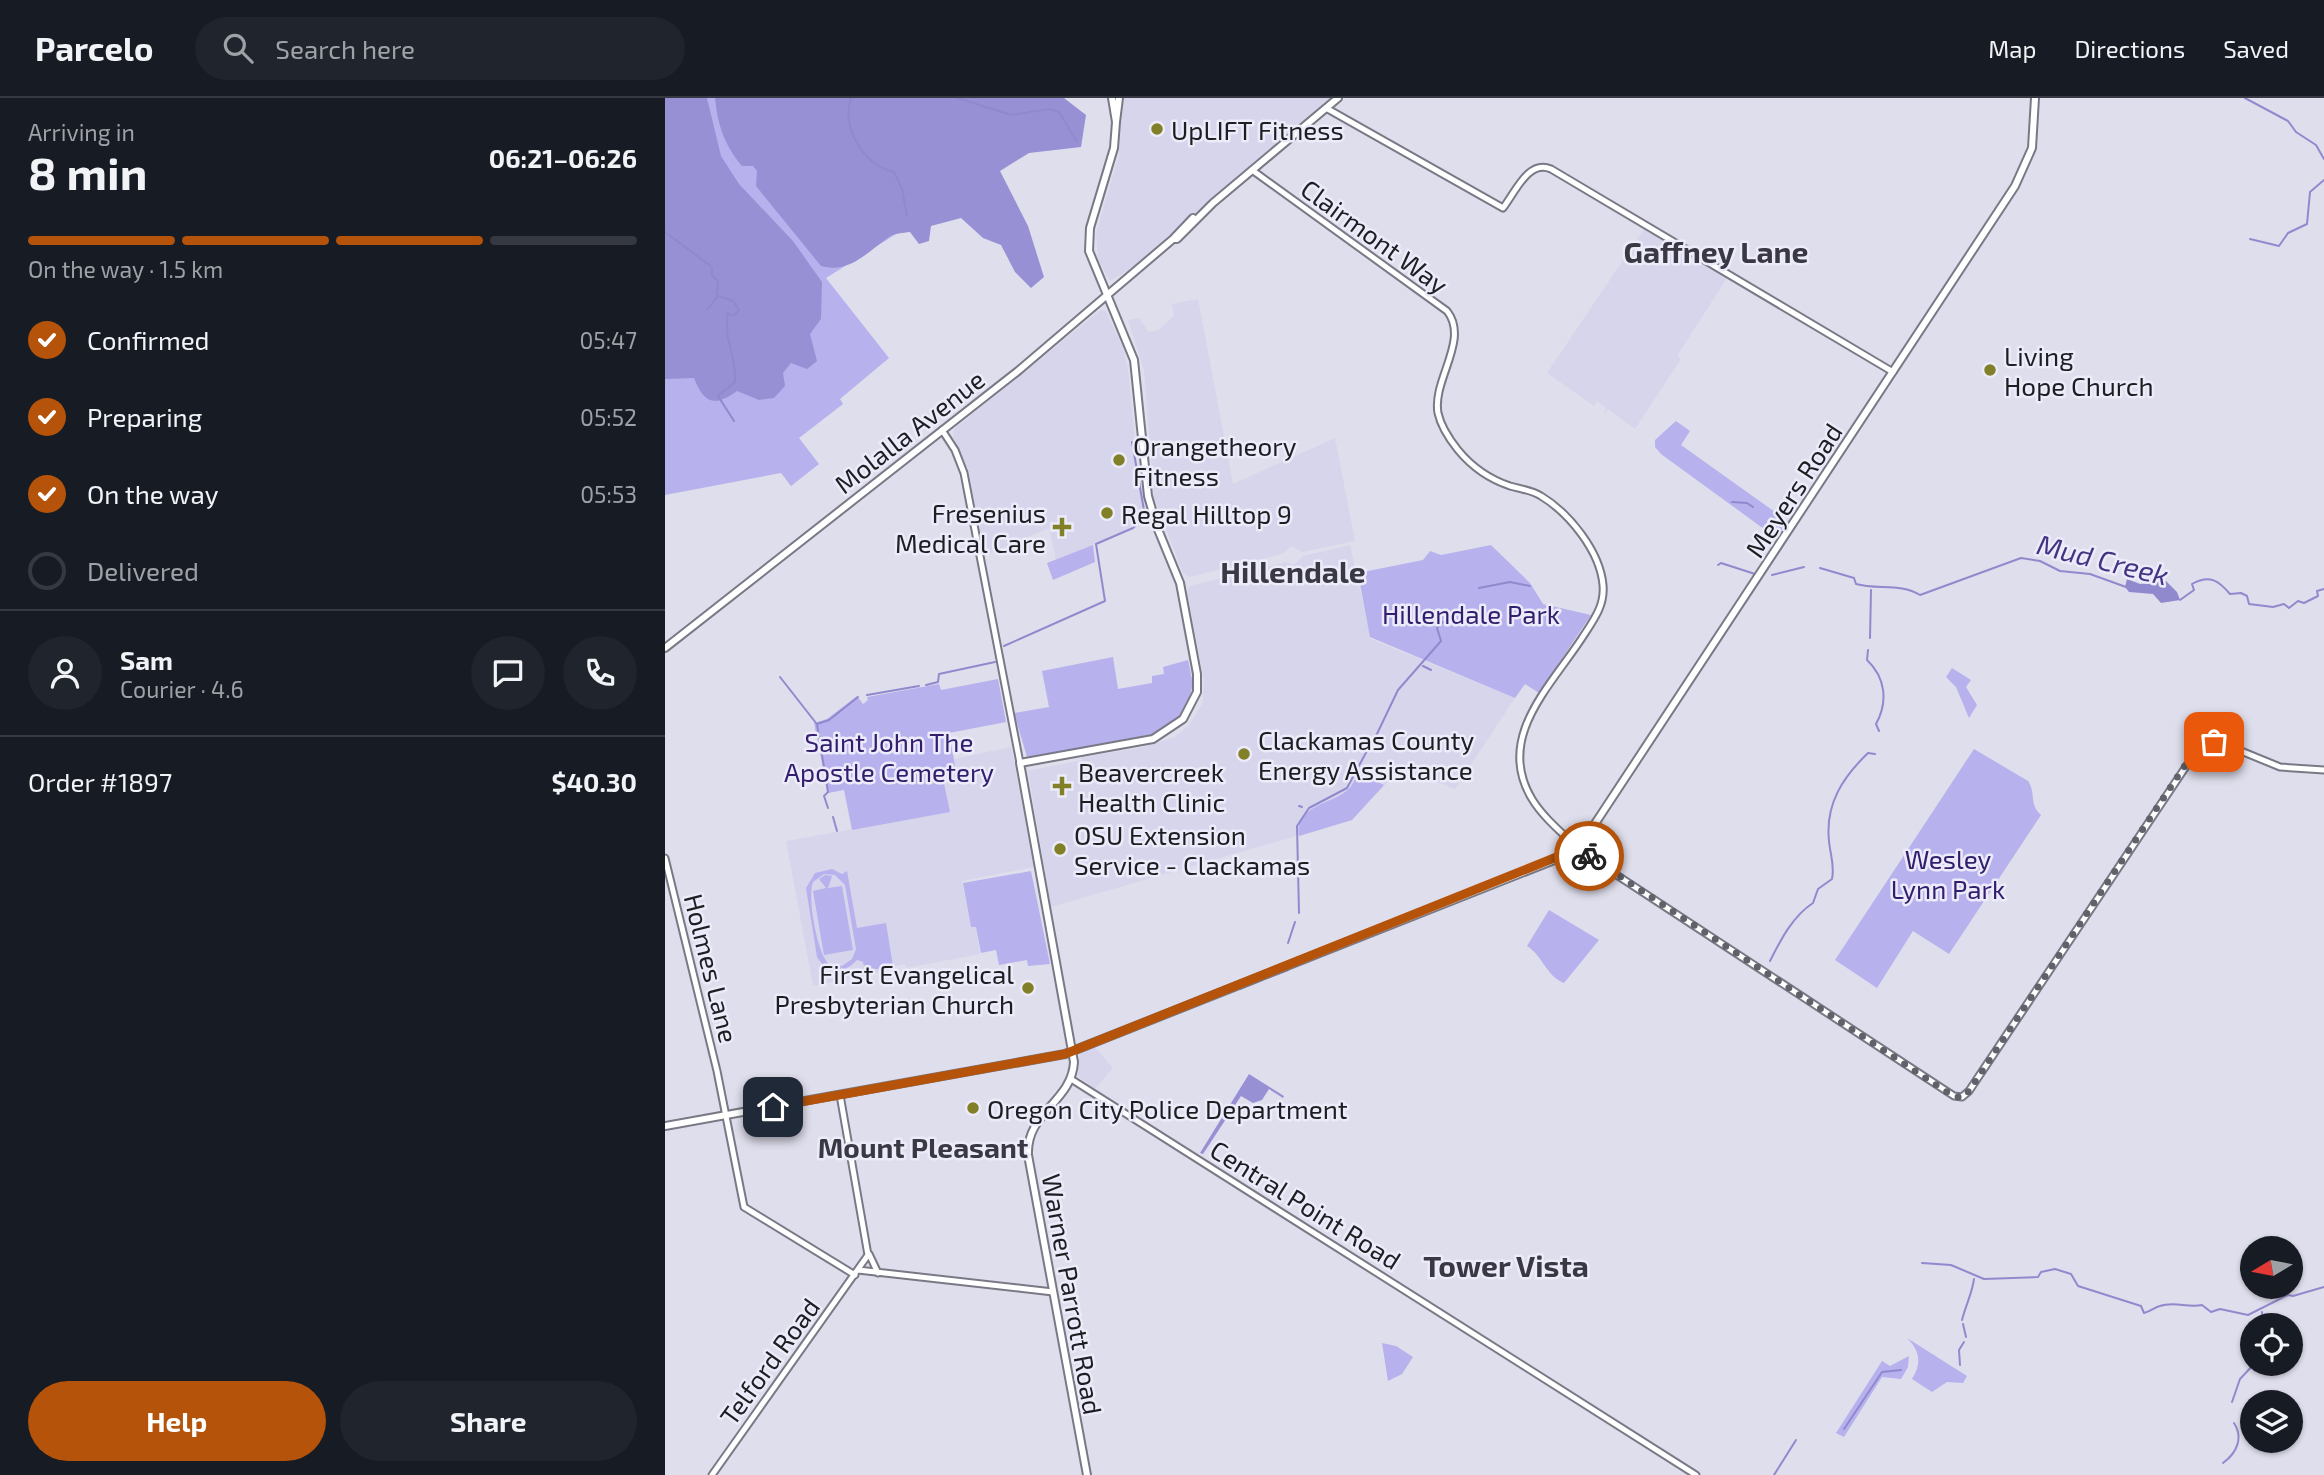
<!DOCTYPE html>
<html lang="en">
<head>
<meta charset="utf-8">
<style>
  body { margin:0; font-family:"Exo 2",sans-serif; background:#20242c; color:#f1f3f6; height:100vh; display:flex; flex-direction:column; font-size:26px; white-space:nowrap }
  * { box-sizing:border-box; margin:0 }
  p { font-size:23px; color:#9ea1a6 }
  .icon { flex:none; width:38px; height:38px; fill:none; stroke:currentColor; stroke-width:2; stroke-linecap:round; stroke-linejoin:round }
  .map { position:relative; flex:1; overflow:hidden }
  .details { display:flex; flex-direction:column; background:#171b24; width:665px }
  .details>* { flex:none }
  .needle { width:46px; rotate:260deg }
  .controls { position:absolute; left:1575px; top:1138px; display:grid; gap:14px }
  .controls a { display:grid; place-items:center; width:63px; height:63px; border-radius:50%; background:#171b24; box-shadow:0 2px 5px #0004; font-size:35px }
  .pin { position:absolute; display:grid; place-items:center; width:60px; height:60px; color:#fff; margin:-30px; border-radius:14px; box-shadow:0 4px 10px #0006 }
  .courier { position:absolute; display:grid; place-items:center; width:70px; height:70px; margin:-35px; border:5px solid #b45309; border-radius:50%; background:#fff; color:#222; box-shadow:0 2px 9px #0007 }
  .headline em { font-style:normal; font-weight:700 }
  .headline div { display:flex; flex-direction:column-reverse }
  .headline { display:flex; align-items:center; justify-content:space-between; height:119px; padding:0 28px }
  h1 { font-size:46px; font-weight:700; line-height:52px }
  .bar { display:grid; grid-template-columns:repeat(4,1fr); gap:10px 7px; align-content:center; height:84px; padding:0 28px }
  .bar i { height:9px; border-radius:5px; background:#363941 }
  .bar .current { background:#b45309 }
  .bar p { grid-column:span 4 }
  .line { display:flex; align-items:center; gap:18px; padding:0 28px; border-top:2px solid #363941 }
  .line div { flex:1 }
  .round { display:grid; place-items:center; flex:none; width:74px; height:74px; border-radius:37px; background:#20242c }
  ol { padding:0 28px; list-style:none }
  li { display:flex; align-items:center; gap:21px; height:77px }
  li p { margin-inline-start:auto }
  li .icon { padding:7px; border-radius:50%; background:#b45309; color:#fff; stroke-width:4 }
  li:last-child { color:#9ea1a6 }
  li i { width:38px; height:38px; border:4px solid #363941; border-radius:50% }
  .action { display:flex; gap:14px; margin-top:auto; padding:14px 28px }
  .action a { flex:1; height:80px; border-radius:42px; background:#b45309; color:#fff; font-size:28px; font-weight:700; line-height:80px; text-align:center }
  .action a+a { background:#20242c; color:#f1f3f6 }
  header { display:flex; align-items:center; gap:42px; box-sizing:border-box; height:98px; padding:0 35px; background:#171b24; border-bottom:2px solid #363941 }
  header strong { font-size:33px }
  nav { display:flex; gap:38px; margin-inline-start:auto; font-size:24px }
  .search { width:490px; height:63px; background:#20242c; display:flex; align-items:center; gap:18px; box-sizing:border-box; padding:0 24px; border-radius:38px; color:#9ea1a6; font-size:26px }
  main { display:flex; flex:1; min-height:0 }
  .map>svg:first-child { display:block }
  .built { fill:#d7d5eb }
  .green { fill:#b7b1ed; fill-rule:evenodd }
  .forest { fill:#9890d4 }
  .water { fill:#9189cd }
  .lines { fill:none; stroke-linecap:round; stroke-linejoin:round }
  .stream { stroke:#9189cd; stroke-width:2 }
  .minor-casing { stroke:#797986; stroke-width:9 }
  .major-casing { stroke:#797986; stroke-width:10 }
  .minor { stroke:#fff; stroke-width:5 }
  .major { stroke:#fff; stroke-width:6 }
  .done { stroke:#616169; stroke-width:7; stroke-dasharray:0 12.6 }
  .route { stroke:#b45309; stroke-width:9 }
  .poi-dot { fill:#818028; stroke:#ecebfa; stroke-width:2.5 }
  .labels { text-anchor:middle; dominant-baseline:central; stroke-width:5; stroke-linejoin:round; paint-order:stroke }
  .poi-label { font-size:26px; fill:#1d1d22; stroke:#ecebfa; text-anchor:start }
  .street-label { font-size:26px; fill:#1d1d22; stroke:#ecebfa }
  .park-label { font-size:26px; fill:#321e6d; stroke:#ecebfa }
  .water-label { font-size:28px; font-style:italic; fill:#443383; stroke:#ecebfa }
  .neighbourhood-label { font-size:28px; font-weight:bold; fill:#393843; stroke:#ecebfa }
  .quarter-label { font-size:30px; font-weight:bold; fill:#393843; stroke:#ecebfa }
</style>
</head>
<body>
<header>
<strong>Parcelo</strong>
<div class="search"><svg class="icon" aria-label="search" viewBox="0 0 24 24"><circle cx="10" cy="10" r="6"/><path d="M15 15l6 6"/></svg>Search here</div>
<nav><a>Map</a><a>Directions</a><a>Saved</a></nav>
</header>
<main>
<section class="details">
<div class="headline"><div><h1>8 min</h1><p>Arriving in</p></div><em>06:21–06:26</em></div>
<div class="bar"><i class="current"></i><i class="current"></i><i class="current"></i><i></i><p>On the way · 1.5 km</p></div>
<ol>
<li><svg class="icon" aria-label="check" viewBox="0 0 24 24"><path d="M5 12l5 5 9-10"/></svg>Confirmed<p>05:47</p></li>
<li><svg class="icon" aria-label="check" viewBox="0 0 24 24"><path d="M5 12l5 5 9-10"/></svg>Preparing<p>05:52</p></li>
<li><svg class="icon" aria-label="check" viewBox="0 0 24 24"><path d="M5 12l5 5 9-10"/></svg>On the way<p>05:53</p></li>
<li><i></i>Delivered</li>
</ol>
<div class="line" style="height:126px"><a class="round"><svg class="icon" aria-label="person" viewBox="0 0 24 24"><circle cx="12" cy="8" r="4"/><path d="M4 21q1-7 8-7t8 7"/></svg></a><div><b>Sam</b><p>Courier · 4.6</p></div><a class="round"><svg class="icon" aria-label="chat" viewBox="0 0 24 24"><path d="M4 5h16v11H9l-5 4z"/></svg></a><a class="round"><svg class="icon" aria-label="phone" viewBox="0 0 24 24"><path d="M5 4h4l2 5-3 2q2 4 5 5l2-3 5 2v4C11 20 4 13 5 4z"/></svg></a></div>
<div class="line" style="height:91px"><div>Order #1897</div><b>$40.30</b></div>
<div class="action"><a>Help</a><a>Share</a></div>
</section>
<div class="map">
<svg width="1659" height="1377" viewBox="0 0 1659 1377">
  <rect width="100%" height="100%" fill="#dfdeec"/>
  <path class="built" d="M457 0H666L465 171 445 183 433 161 431 135 454 57Z
    M979 131 1062 180 1012 258 1016 261 970 331 943 311 938 317 941 310 932 303 929 308 882 275Z
    M533 201 568 386 670 340 690 443 638 454 626 448 617 456 524 479 518 475 489 400 479 272 463 222 474 220 484 234 493 232 509 218 507 206Z
    M436 212 441 213 458 250 463 271 472 364 484 424 391 462 384 430 319 458 303 370 288 339 289 331Z
    M685 447 706 541 850 600 790 691 736 670 687 722 386 809 363 673 417 662V659L475 650 510 639 525 626 538 604 539 582 522 494 525 488 621 464 629 467 638 458Z
    M346 649 369 769 297 783 306 829H311L315 856 241 870 240 866 230 868V871L148 888 121 743 284 714 277 676 291 673 289 661Z
    M430 949 448 970 430 991 412 977 415 956Z"/>
  <path class="green" d="M0 0H375L247 126 161 180 224 260 175 301 178 306 134 340 154 366 126 388 116 375 0 397Z
    M1011 323 1025 333 1016 347 1124 424 1114 439H1110L996 356 990 349V342Z
    M428 447 430 464 388 482 382 465Z
    M826 447 865 485 878 506 926 517 874 595 860 586 850 600 705 539 693 475 758 462 765 453 776 457Z
    M448 559 453 591 487 585V578L499 576 498 569 523 562 528 586 524 602 515 617 497 632 481 639 362 659 349 615 384 609 377 573Z
    M1287 570 1306 582 1301 589 1312 607 1304 620 1291 589 1281 579Z
    M333 581 341 624 284 635 291 673 277 676 285 714 187 732 179 692 163 695 149 625 162 621 192 598 198 606 203 602 202 599 274 586 276 592Z
    M1309 651 1363 683C1371 694 1364 707 1376 717L1284 856 1248 833 1212 890 1170 862Z
    M693 675 719 687 687 722 634 738C629 709 664 706 680 694 687 689 690 682 693 675Z
    M167 771 177 776 182 773 192 830 221 825 228 868 200 873 198 864 192 862C179 876 162 876 152 859L141 790 150 775ZM159 776 170 777 180 787 191 851 187 861 177 868 164 866C152 856 142 798 148 784Z
    M366 773 385 866 363 868 362 862 334 867 331 852 316 855 311 829H306L298 785Z
    M160 777 167 778 163 790 177 788 188 852 159 857 148 793 161 790 154 781Z
    M884 812 934 842 899 885C881 878 878 858 862 848Z
    M1242 1240 1302 1278 1298 1285 1282 1284 1267 1294 1247 1281C1257 1265 1255 1253 1242 1240Z
    M717 1245 731 1248 748 1259 737 1276 723 1283Z
    M1244 1258 1243 1269 1236 1281 1217 1279 1179 1339 1171 1335 1217 1263 1225 1268Z"/>
  <path class="forest" d="M0 0H42L56 58 74 86 128 143 157 184 156 221 145 236 152 263 142 271 126 265 118 275 120 288 109 300 94 302 72 293C50 309 39 306 29 280L0 281Z
    M50 0H399L421 17 416 49 364 55 335 73 363 128 379 179 366 190 350 174 336 147 318 140 296 120 266 128 264 143 254 146 245 134C238 135 229 135 224 139 202 154 185 176 156 168L91 88 92 73 88 68H77C59 46 53 28 50 0Z
    M584 976 619 998 618 1000 604 991 597 1002 588 1005 576 998 538 1056 535 1055Z"/>
  <path class="water" d="M1462 481 1475 486 1501 483 1512 494 1515 502 1496 505 1488 496 1464 494 1460 489Z"/>
  <g class="lines">
    <path class="stream" d="M186 0C176 30 198 66 229 74L237 91 242 118
      M293 0 346 17 385 11 394 14 412 44
      M1580 0 1623 23 1631 34 1651 47 1659 61
      M0 134 47 169V177L53 183 52 199 42 212
      M1585 141 1614 148 1623 135 1642 126 1645 94 1659 82
      M52 197 68 203 74 212 68 218 63 215C58 244 72 257 70 284L53 298 69 323
      M1067 404 1082 405 1088 409
      M1053 467 1056 465 1090 476
      M1155 470 1189 480 1191 486C1212 492 1236 485 1255 497L1356 460 1375 463 1395 473 1425 476 1461 489
      M1107 477 1139 469
      M814 490 845 484 865 488
      M1515 502 1529 492 1527 486C1545 476 1554 483 1565 496L1576 495 1582 498 1584 506 1608 509 1619 506 1624 510 1633 503 1639 505 1653 498 1652 493 1659 491
      M1205 540 1206 492
      M339 548 440 503 431 446 468 430 480 418 467 344
      M1203 552 1202 562C1221 580 1223 604 1211 626L1214 633
      M758 568 766 572
      M115 579 151 625
      M261 587 273 584 274 576 330 564
      M202 597 254 588
      M710 640 733 592 776 543 772 530 778 524
      M634 708 637 709
      M163 710 159 698 163 694 152 626 164 622 193 599
      M168 719 172 733
      M634 815 632 728 644 710 682 690 704 649
      M623 845 630 824
      M1105 863C1116 841 1128 818 1148 805L1153 791 1167 781C1170 767 1165 756 1164 743 1160 706 1178 679 1203 655L1210 656
      M602 880 623 872
      M575 891 597 882
      M1257 1165 1286 1167 1319 1181 1373 1179 1376 1174 1390 1171 1406 1176 1413 1188 1476 1208 1479 1215C1486 1213 1490 1209 1495 1208 1509 1203 1523 1210 1537 1207L1546 1214 1555 1211 1583 1217 1623 1197 1628 1198 1659 1189
      M1597 1214 1598 1227
      M1297 1222C1301 1206 1307 1196 1309 1181
      M1298 1226 1301 1239
      M1295 1267 1294 1252 1299 1244
      M1567 1304 1575 1281 1590 1265
      M1179 1331 1217 1274 1236 1272
      M1558 1365C1573 1354 1578 1339 1569 1325
      M1109 1377 1131 1342"/>
    <g class="minor-casing">
      <path id="minor" d="M661 10 838 110C850 95 863 61 886 71L1228 274
        M587 72 782 213C805 242 767 282 773 315 776 329 785 342 793 352 807 369 824 381 845 388 855 391 867 392 876 398 904 415 935 453 938 487 940 508 928 523 917 540 885 589 830 640 867 701 879 721 901 738 918 755L1289 998 1297 999 1304 993 1534 649 1554 644 1615 669 1659 672
        M277 332 290 352 299 375 355 665
        M0 760 52 973 79 1109 190 1177
        M406 981 1031 1377
        M204 1156 213 1175
        M193 1172 388 1194
        M47 1377 203 1157 175 997"/>
    </g>
    <g class="major-casing">
      <path id="major" d="M451 24 454 0
        M508 141 528 120
        M0 550 353 273 508 141H512L548 105 673 0
        M0 1028 400 956 912 753 1350 88 1367 50 1370 0
        M422 1377 363 1057C361 1014 407 1004 409 964L355 665 488 641 518 621 532 594V576L515 485 492 429 483 398 469 262 424 153 425 130 449 50 451 24 447 0"/>
    </g>
    <use href="#minor" class="minor"/>
    <use href="#major" class="major"/>
  </g>
  <g class="lines">
    <path class="done" d="M924 758 1285 996 1296 1000 1304 993 1527 657 1537 648 1549 644"/>
    <path class="route" d="M108 1009 400 956 914 750 924 758"/>
  </g>
  <g class="poi-dot">
    <circle cx="492" cy="31" r="7"/>
    <circle cx="1325" cy="272" r="7"/>
    <circle cx="454" cy="362" r="7"/>
    <circle cx="442" cy="415" r="7"/>
    <path d="M393.5 418.5h7v7h7v7h-7v7h-7v-7h-7v-7h7z"/>
    <circle cx="579" cy="656" r="7"/>
    <path d="M393.5 677.5h7v7h7v7h-7v7h-7v-7h-7v-7h7z"/>
    <circle cx="395" cy="751" r="7"/>
    <circle cx="363" cy="890" r="7"/>
    <circle cx="308" cy="1010" r="7"/>
  </g>
  <g class="labels">
    <g class="poi-label">
      <text x="506" y="31">UpLIFT Fitness</text>
      <text x="1339" y="257">Living<tspan x="1339" dy="30">Hope Church</tspan></text>
      <text x="468" y="347">Orangetheory<tspan x="468" dy="30">Fitness</tspan></text>
      <text x="381" y="414" text-anchor="end">Fresenius<tspan x="381" dy="30">Medical Care</tspan></text>
      <text x="456" y="415">Regal Hilltop 9</text>
      <text x="593" y="641">Clackamas County<tspan x="593" dy="30">Energy Assistance</tspan></text>
      <text x="413" y="673">Beavercreek<tspan x="413" dy="30">Health Clinic</tspan></text>
      <text x="409" y="736">OSU Extension<tspan x="409" dy="30">Service - Clackamas</tspan></text>
      <text x="349" y="875" text-anchor="end">First Evangelical<tspan x="349" dy="30">Presbyterian Church</tspan></text>
      <text x="322" y="1010">Oregon City Police Department</text>
    </g>
    <g class="street-label">
      <text transform="translate(710 138) rotate(36)">Clairmont Way</text>
      <text transform="translate(244 333) rotate(-38)">Molalla Avenue</text>
      <text transform="translate(1128 392) rotate(-57)">Meyers Road</text>
      <text transform="translate(47 870) rotate(76)">Holmes Lane</text>
      <text transform="translate(641 1106) rotate(32)">Central Point Road</text>
      <text transform="translate(408 1196) rotate(80)">Warner Parrott Road</text>
      <text transform="translate(104 1263) rotate(-54)">Telford Road</text>
    </g>
    <g class="park-label">
      <text x="806" y="515">Hillendale Park</text>
      <text x="224" y="643">Saint John The<tspan x="224" dy="30">Apostle Cemetery</tspan></text>
      <text x="1283" y="760">Wesley<tspan x="1283" dy="30">Lynn Park</tspan></text>
    </g>
    <g class="water-label">
      <text transform="translate(1438 461) rotate(14)">Mud Creek</text>
    </g>
    <g class="neighbourhood-label">
      <text x="258" y="1049">Mount Pleasant</text>
    </g>
    <g class="quarter-label">
      <text x="1051" y="153">Gaffney Lane</text>
      <text x="628" y="473">Hillendale</text>
      <text x="841" y="1167">Tower Vista</text>
    </g>
  </g>
</svg>
<div class="controls">
<a><svg class="needle" viewBox="-14 -14 28 28"><path d="M0-13l5 13h-10z" fill="#e53935"/><path d="M0 13l5-13h-10z" fill="#9ea1a6"/></svg></a>
<a><svg class="icon" aria-label="locate" viewBox="0 0 24 24"><circle cx="12" cy="12" r="6"/><path d="M12 2v4M12 18v4M2 12h4M18 12h4"/></svg></a>
<a><svg class="icon" aria-label="layers" viewBox="0 0 24 24"><path d="M12 4l9 5-9 5-9-5zM3 14l9 5 9-5"/></svg></a>
</div>
<div class="pin" style="left:1549px;top:644px;background:#ea580c"><svg class="icon" aria-label="bag" viewBox="0 0 24 24"><path d="M5 8h14l-1 12H6zM9 8a3 3 0 0 1 6 0"/></svg></div>
<div class="pin" style="left:108px;top:1009px;background:#1f2937"><svg class="icon" aria-label="home" viewBox="0 0 24 24"><path d="M3 11l9-7 9 7M6 9v11h12V9"/></svg></div>
<div class="courier" style="left:924px;top:758px"><svg class="icon" aria-label="bike" viewBox="0 0 24 24"><circle cx="6" cy="16" r="4"/><circle cx="18" cy="16" r="4"/><path d="M6 16l4-8h5l3 8M10 8l3 8H6M13 5h3"/></svg></div>
</div>
</main>
</body>
</html>
